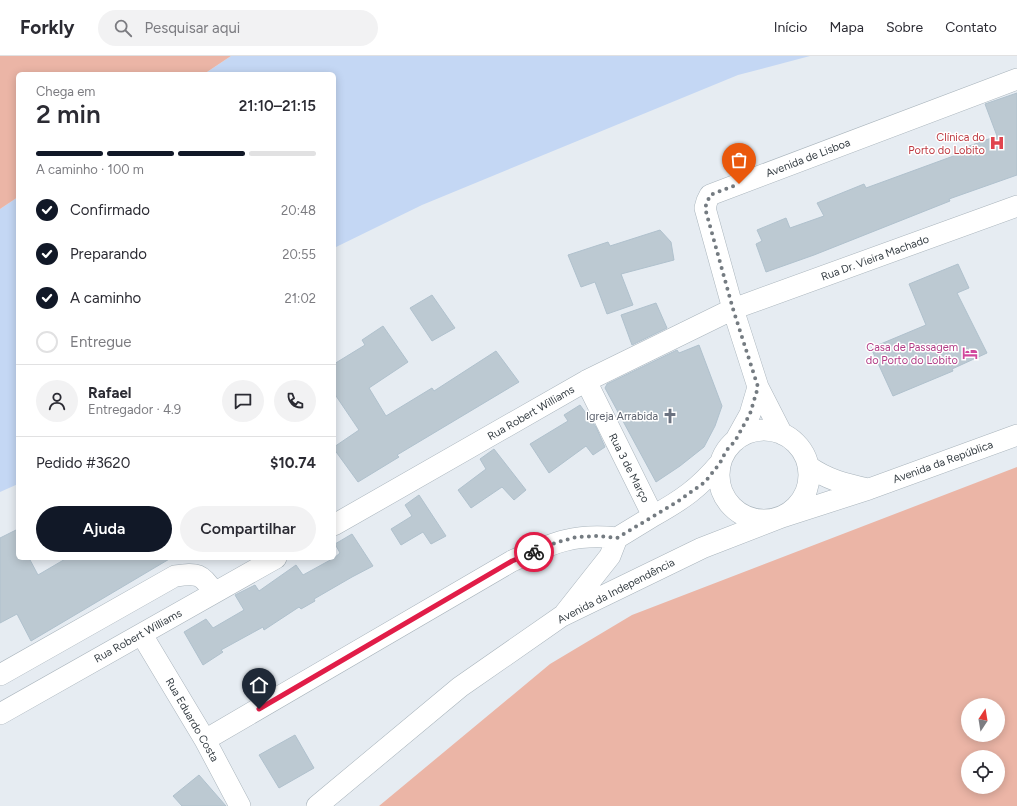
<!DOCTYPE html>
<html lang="pt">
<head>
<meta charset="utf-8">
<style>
  body { margin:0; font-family:Figtree,sans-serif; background:#f2f2f3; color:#2b2b33; height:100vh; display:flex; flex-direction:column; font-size:15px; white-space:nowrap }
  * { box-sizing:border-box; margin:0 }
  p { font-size:13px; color:#7c7c81 }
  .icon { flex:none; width:22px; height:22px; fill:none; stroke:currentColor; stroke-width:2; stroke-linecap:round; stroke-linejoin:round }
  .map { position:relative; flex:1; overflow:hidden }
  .sheet { position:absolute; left:16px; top:16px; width:320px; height:488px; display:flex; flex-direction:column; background:#fff; border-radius:6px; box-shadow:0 2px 10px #0003 }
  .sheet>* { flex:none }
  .needle { width:26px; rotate:12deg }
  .fabs { position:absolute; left:961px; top:642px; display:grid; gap:8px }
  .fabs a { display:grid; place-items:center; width:44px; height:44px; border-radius:50%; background:#fff; box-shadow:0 2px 10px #0003; font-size:20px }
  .pin { position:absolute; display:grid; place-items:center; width:34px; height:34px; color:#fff; margin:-41px -17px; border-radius:50% 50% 50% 0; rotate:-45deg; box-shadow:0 0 4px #0007 }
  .pin .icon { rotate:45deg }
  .courier { position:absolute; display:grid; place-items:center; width:40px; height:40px; margin:-20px; border:3px solid #e11d48; border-radius:50%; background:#fff; color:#222; box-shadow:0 1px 5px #0007 }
  .head em { font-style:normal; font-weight:600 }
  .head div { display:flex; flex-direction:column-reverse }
  .head { display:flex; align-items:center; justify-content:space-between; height:68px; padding:0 20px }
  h1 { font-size:26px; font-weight:600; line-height:30px }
  .bar { display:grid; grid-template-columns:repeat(4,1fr); gap:6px 4px; align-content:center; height:48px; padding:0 20px }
  .bar i { height:5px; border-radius:3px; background:#e1e1e2 }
  .bar .active { background:#111827 }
  .bar p { grid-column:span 4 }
  .line { display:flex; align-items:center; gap:10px; padding:0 20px; border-top:1px solid #e1e1e2 }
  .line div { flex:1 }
  .round { display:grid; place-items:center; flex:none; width:42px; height:42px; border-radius:21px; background:#f2f2f3 }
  ol { padding:0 20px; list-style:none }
  li { display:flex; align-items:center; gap:12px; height:44px }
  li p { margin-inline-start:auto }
  li .icon { padding:4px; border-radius:50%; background:#111827; color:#fff; stroke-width:4 }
  li:last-child { color:#7c7c81 }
  li i { width:22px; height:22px; border:2px solid #e1e1e2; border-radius:50% }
  .cta { display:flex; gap:8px; margin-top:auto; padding:8px 20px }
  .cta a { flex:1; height:46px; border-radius:24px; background:#111827; color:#fff; font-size:16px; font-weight:600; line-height:46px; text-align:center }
  .cta a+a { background:#f2f2f3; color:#2b2b33 }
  header { display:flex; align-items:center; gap:24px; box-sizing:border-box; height:56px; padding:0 20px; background:#fff; border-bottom:1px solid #e1e1e2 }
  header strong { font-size:19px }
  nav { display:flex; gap:22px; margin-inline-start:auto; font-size:14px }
  .search { width:280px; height:36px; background:#f2f2f3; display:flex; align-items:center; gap:10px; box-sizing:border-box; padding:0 14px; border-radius:22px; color:#7c7c81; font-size:15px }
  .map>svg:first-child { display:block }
  .sand { fill:#c4d7f4 }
  .water { fill:#ebb5a6; fill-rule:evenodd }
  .building { fill:#bcc9d2; stroke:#b0c1cd }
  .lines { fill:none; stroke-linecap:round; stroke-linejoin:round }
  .minor-casing { stroke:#a9b4bc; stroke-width:22 }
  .minor { stroke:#fff; stroke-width:21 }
  .done { stroke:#747b81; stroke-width:4; stroke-dasharray:0 7.2 }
  .route { stroke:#e11d48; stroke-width:5 }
  .labels { text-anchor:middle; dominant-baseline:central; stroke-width:3; stroke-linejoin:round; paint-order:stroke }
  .health-label { font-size:11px; fill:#be3a42; stroke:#fff; text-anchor:end }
  .street-label { font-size:11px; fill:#363e44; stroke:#fff }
  .hotel-label { font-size:11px; fill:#b23c85; stroke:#fff; text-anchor:end }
  .worship-label { font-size:11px; fill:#5b616d; stroke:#fff; text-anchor:end }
</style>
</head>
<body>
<header>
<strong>Forkly</strong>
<div class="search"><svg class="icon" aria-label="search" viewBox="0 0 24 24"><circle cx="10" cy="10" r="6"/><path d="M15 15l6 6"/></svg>Pesquisar aqui</div>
<nav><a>Início</a><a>Mapa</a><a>Sobre</a><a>Contato</a></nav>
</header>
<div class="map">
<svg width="1017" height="750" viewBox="0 0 1017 750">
  <rect width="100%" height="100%" fill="#e6ecf2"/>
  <path class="sand" d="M231 0H810L738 19 422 149 334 192V18H204Z
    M18 141V428L0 436V153Z"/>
  <path class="water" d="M0 0H231L204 18H18V141L0 153Z
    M1017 411V750H379L550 608 632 559ZM968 649H998V679H968ZM968 701H998V731H968Z"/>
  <path class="building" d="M1017 37V119L949 143 950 145 814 199 766 216 756 188 762 185 757 174 786 162 790 172 824 160 817 147 864 128 866 132 959 98 958 94 997 80 985 48Z
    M660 174 671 186 674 204 621 218 633 249 607 258 595 226 581 231 568 199 608 186 610 190Z
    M958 208 969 232 957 237 987 297 952 313 953 315 893 340 871 292 926 269 909 228Z
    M432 239 455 272 432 285 410 252Z
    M656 247 667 272 632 289 621 259Z
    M383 270 408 306 369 332 386 360 432 332 434 335 496 295 519 326 397 399 399 401 358 426 334 393V391L359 374 334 337V308L365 289 362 284Z
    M699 289 722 350 715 370 704 391 680 410 656 426 605 332 607 328 677 294 679 297Z
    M580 349 596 371 605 391 593 399 586 390 549 417 530 388 568 365 564 359Z
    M494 393 526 434 514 444 502 431 471 452 458 434 486 413 480 403Z
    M419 439 446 480 431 488 423 476 401 489 391 473 412 460 405 449Z
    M18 473V502H29L38 519 67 502H171L31 585 17 558 0 567V482Z
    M352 478 373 510 352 521 314 543 315 545 301 553 299 551 264 574 263 571 221 594 223 596 203 609 184 576 206 563 213 572 244 554 235 539 255 529 259 535 296 509 303 519 334 502 340 497 335 488Z
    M295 679 314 712 279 732 259 699Z
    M199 719 226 750H182L173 740Z"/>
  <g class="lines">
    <g class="minor-casing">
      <path id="minor" d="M719 419a45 45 0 1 1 90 0a45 45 0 1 1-90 0Z
        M782 378 758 331 733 253 705 152 707 145 710 139 1017 23
        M735 385 750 358 758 331
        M808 410C828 424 845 428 868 433
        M653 460C682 444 699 432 720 407
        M334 469 586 325 733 253 1017 150
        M565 557 610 500 617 482 653 460 586 325
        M142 579 205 684 240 750
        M0 619 175 520C197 517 202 517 214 537
        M0 658 276 502
        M205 684 512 505C551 488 572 477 617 482
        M317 750 460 631 562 560 702 492 782 461 869 433 1017 379"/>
    </g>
    <use href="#minor" class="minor"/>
  </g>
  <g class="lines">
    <path class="done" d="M534 496 555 487 576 481 598 480 617 482 677 446 705 426 720 407 726 395 735 385 750 358 758 331 733 253 705 152 710 139 739 128"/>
    <path class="route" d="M259 653 512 505 534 496"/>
  </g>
  <defs>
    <g id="hospital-bare" transform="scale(1.2)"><path d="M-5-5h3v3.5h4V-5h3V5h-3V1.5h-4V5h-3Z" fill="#e0444e" stroke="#fff" stroke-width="2.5" paint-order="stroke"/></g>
    <g id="hotel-bare" transform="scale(1.2)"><path d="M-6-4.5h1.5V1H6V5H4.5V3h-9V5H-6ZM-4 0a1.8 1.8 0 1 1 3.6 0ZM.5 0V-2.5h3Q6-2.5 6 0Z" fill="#d1479c" stroke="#fff" stroke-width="2.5" paint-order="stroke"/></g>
    <g id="church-bare" transform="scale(1.2)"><path d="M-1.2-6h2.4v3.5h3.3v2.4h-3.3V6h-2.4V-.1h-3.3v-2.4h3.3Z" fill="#6b7280" stroke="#fff" stroke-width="2.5" paint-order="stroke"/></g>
  </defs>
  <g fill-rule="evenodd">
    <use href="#hospital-bare" x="997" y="87"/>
    <use href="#hotel-bare" x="970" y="297"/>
    <use href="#church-bare" x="670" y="360"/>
  </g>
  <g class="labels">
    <g class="health-label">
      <text x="985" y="81">Clínica do<tspan x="985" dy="13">Porto do Lobito</tspan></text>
    </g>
    <g class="street-label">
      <text transform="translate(808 102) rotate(-21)">Avenida de Lisboa</text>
      <text transform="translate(875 202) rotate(-20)">Rua Dr. Vieira Machado</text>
      <text transform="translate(531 357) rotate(-30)">Rua Robert Williams</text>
      <text transform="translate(943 406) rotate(-20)">Avenida da República</text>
      <text transform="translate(629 412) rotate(63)">Rua 3 de Março</text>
      <text transform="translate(616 535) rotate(-27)">Avenida da Independência</text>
      <text transform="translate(138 580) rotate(-29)">Rua Robert Williams</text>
      <text transform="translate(192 664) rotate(60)">Rua Eduardo Costa</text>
    </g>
    <g class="hotel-label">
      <text x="958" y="291">Casa de Passagem<tspan x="958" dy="13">do Porto do Lobito</tspan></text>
    </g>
    <g class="worship-label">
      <text x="658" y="360">Igreja Arrabida</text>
    </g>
  </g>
</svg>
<div class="fabs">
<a><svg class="needle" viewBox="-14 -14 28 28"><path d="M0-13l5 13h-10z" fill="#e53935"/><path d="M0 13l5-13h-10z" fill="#7c7c81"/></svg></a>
<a><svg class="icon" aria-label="locate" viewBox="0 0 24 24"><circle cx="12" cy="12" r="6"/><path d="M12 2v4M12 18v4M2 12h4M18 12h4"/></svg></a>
</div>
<div class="pin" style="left:739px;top:128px;background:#ea580c"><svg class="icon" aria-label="bag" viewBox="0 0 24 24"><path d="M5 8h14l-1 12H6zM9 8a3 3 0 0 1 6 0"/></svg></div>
<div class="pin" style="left:259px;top:653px;background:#1f2937"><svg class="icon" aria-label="home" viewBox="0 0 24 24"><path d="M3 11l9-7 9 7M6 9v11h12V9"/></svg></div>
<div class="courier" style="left:534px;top:496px"><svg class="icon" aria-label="bike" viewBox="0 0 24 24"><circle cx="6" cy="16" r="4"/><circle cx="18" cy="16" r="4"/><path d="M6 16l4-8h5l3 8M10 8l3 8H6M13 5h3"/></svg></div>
<section class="sheet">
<div class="head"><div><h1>2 min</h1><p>Chega em</p></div><em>21:10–21:15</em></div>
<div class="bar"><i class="active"></i><i class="active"></i><i class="active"></i><i></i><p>A caminho · 100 m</p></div>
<ol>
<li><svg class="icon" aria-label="check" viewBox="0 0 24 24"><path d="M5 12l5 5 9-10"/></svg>Confirmado<p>20:48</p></li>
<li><svg class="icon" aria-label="check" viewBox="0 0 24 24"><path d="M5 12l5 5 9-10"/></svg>Preparando<p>20:55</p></li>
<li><svg class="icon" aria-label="check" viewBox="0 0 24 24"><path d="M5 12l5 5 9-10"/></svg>A caminho<p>21:02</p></li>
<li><i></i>Entregue</li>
</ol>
<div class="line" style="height:72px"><a class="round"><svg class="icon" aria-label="person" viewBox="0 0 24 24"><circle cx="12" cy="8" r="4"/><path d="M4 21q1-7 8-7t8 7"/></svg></a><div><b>Rafael</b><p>Entregador · 4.9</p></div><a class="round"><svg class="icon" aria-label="chat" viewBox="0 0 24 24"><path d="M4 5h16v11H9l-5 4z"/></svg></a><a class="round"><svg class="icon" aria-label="phone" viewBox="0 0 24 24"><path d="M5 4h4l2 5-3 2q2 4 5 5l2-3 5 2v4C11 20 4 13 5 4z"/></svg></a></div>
<div class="line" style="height:52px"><div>Pedido #3620</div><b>$10.74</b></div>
<div class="cta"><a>Ajuda</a><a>Compartilhar</a></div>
</section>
</div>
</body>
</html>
